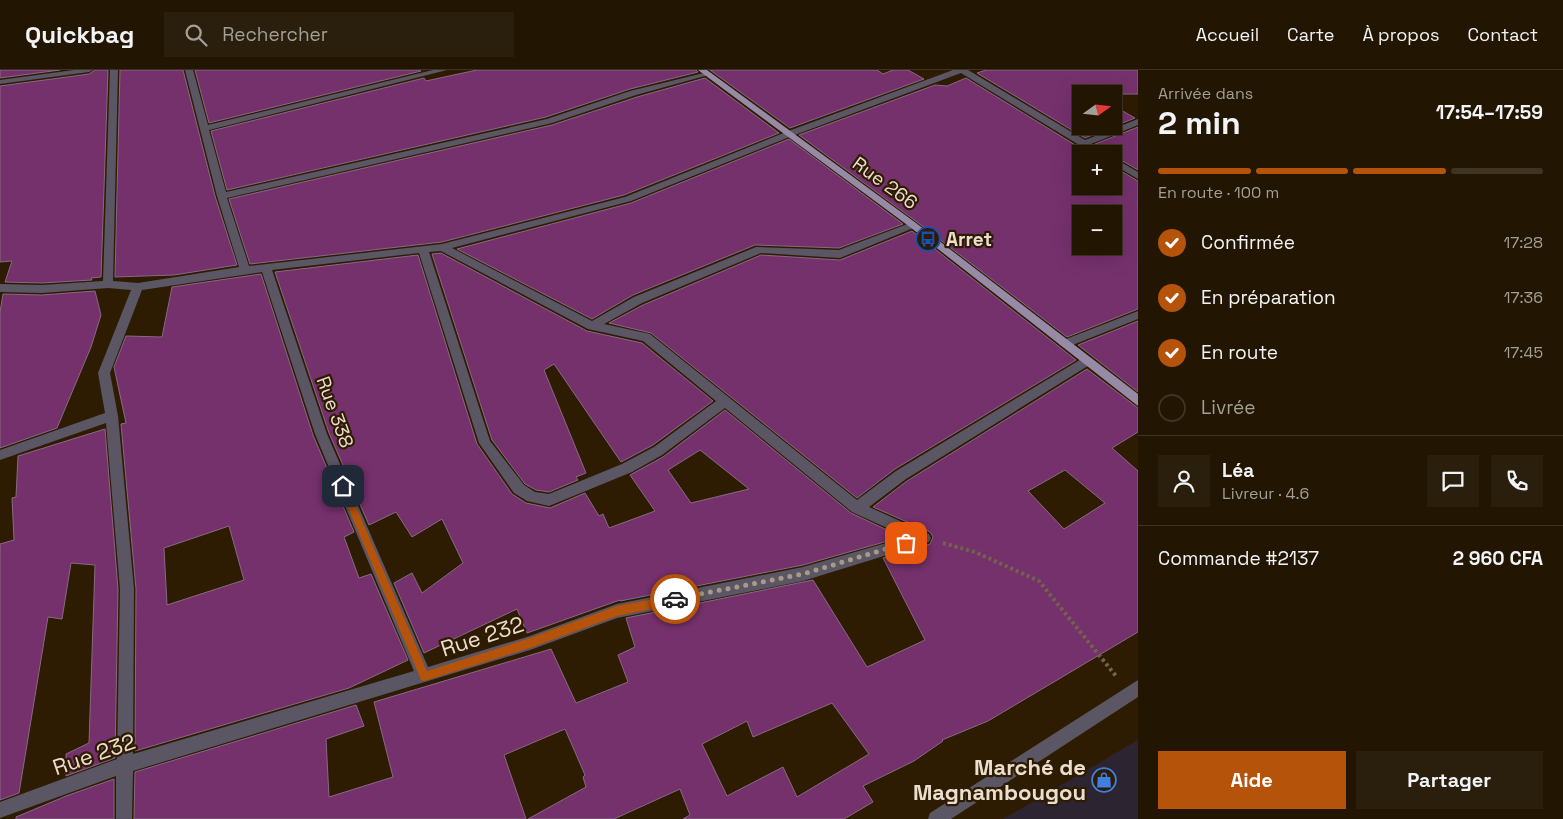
<!DOCTYPE html>
<html lang="fr">
<head>
<meta charset="utf-8">
<style>
  body { margin:0; font-family:"Space Grotesk",sans-serif; background:#2a1e0c; color:#f1f3f6; height:100vh; display:flex; flex-direction:column; font-size:19px; white-space:nowrap }
  * { box-sizing:border-box; margin:0 }
  p { font-size:16px; color:#a29f99 }
  .icon { flex:none; width:28px; height:28px; fill:none; stroke:currentColor; stroke-width:2; stroke-linecap:round; stroke-linejoin:round }
  .map { position:relative; flex:1; overflow:hidden }
  .sheet { display:flex; flex-direction:column; background:#221502; width:425px }
  .sheet>* { flex:none }
  .needle { width:32px; rotate:75deg }
  .tools { position:absolute; left:1072px; top:15px; display:grid; gap:10px }
  .tools a { display:grid; place-items:center; width:50px; height:50px; border-radius:0px; background:#221502; box-shadow:0 5px 20px #0002,0 0 0 1px #3f3424; font-size:25px }
  .pin { position:absolute; display:grid; place-items:center; width:42px; height:42px; color:#fff; margin:-21px; border-radius:10px; box-shadow:0 2px 8px #0006 }
  .courier { position:absolute; display:grid; place-items:center; width:50px; height:50px; margin:-25px; border:4px solid #b45309; border-radius:50%; background:#fff; color:#222; box-shadow:0 1px 6px #0007 }
  .head em { font-style:normal; font-weight:800 }
  .head div { display:flex; flex-direction:column-reverse }
  .head { display:flex; align-items:center; justify-content:space-between; height:85px; padding:0 20px }
  h1 { font-size:32px; font-weight:800; line-height:38px }
  .bar { display:grid; grid-template-columns:repeat(4,1fr); gap:8px 5px; align-content:center; height:60px; padding:0 20px }
  .bar i { height:6px; border-radius:4px; background:#3f3424 }
  .bar .selected { background:#b45309 }
  .bar p { grid-column:span 4 }
  .line { display:flex; align-items:center; gap:12px; padding:0 20px; border-top:1px solid #3f3424 }
  .line div { flex:1 }
  .round { display:grid; place-items:center; flex:none; width:52px; height:52px; border-radius:0px; background:#2a1e0c }
  ol { padding:0 20px; list-style:none }
  li { display:flex; align-items:center; gap:15px; height:55px }
  li p { margin-inline-start:auto }
  li .icon { padding:5px; border-radius:50%; background:#b45309; color:#fff; stroke-width:4 }
  li:last-child { color:#a29f99 }
  li i { width:28px; height:28px; border:2px solid #3f3424; border-radius:50% }
  .primary-button { display:flex; gap:10px; margin-top:auto; padding:10px 20px }
  .primary-button a { flex:1; height:58px; border-radius:0px; background:#b45309; color:#fff; font-size:20px; font-weight:800; line-height:58px; text-align:center }
  .primary-button a+a { background:#2a1e0c; color:#f1f3f6 }
  header { display:flex; align-items:center; gap:30px; box-sizing:border-box; height:70px; padding:0 25px; background:#221502; border-bottom:1px solid #3f3424 }
  header strong { font-size:24px }
  nav { display:flex; gap:28px; margin-inline-start:auto; font-size:18px }
  .search { width:350px; height:45px; background:#2a1e0c; display:flex; align-items:center; gap:12px; box-sizing:border-box; padding:0 18px; border-radius:0px; color:#a29f99; font-size:19px }
  main { display:flex; flex:1; min-height:0 }
  .map>svg:first-child { display:block }
  .commercial { fill:#2d2432 }
  .building { fill:#75316c; stroke:#876a82; fill-rule:evenodd }
  .lines { fill:none; stroke-linecap:round; stroke-linejoin:round }
  .path { stroke:#73634d; stroke-width:4; stroke-dasharray:3 3; stroke-linecap:butt }
  .minor { fill:#5b5663; fill-rule:evenodd }
  .major { fill:#968aa6; fill-rule:evenodd }
  .route { fill:#b45309 }
  .done { stroke:#a99a87; stroke-width:5; stroke-dasharray:0 9 }
  .labels { text-anchor:middle; dominant-baseline:central; stroke-width:4.5; stroke-linejoin:round; paint-order:stroke }
  .street-label { font-size:19px; fill:#ebdecf; stroke:#2e1c02 }
  .poi-label { font-size:19px; font-weight:bold; fill:#ebdecf; stroke:#2e1c02; text-anchor:start }
  .near-street-label { font-size:22px; fill:#ebdecf; stroke:#2e1c02 }
  .near-poi-label { font-size:22px; font-weight:bold; fill:#ebdecf; stroke:#2e1c02; text-anchor:end }
</style>
</head>
<body>
<header>
<strong>Quickbag</strong>
<div class="search"><svg class="icon" aria-label="search" viewBox="0 0 24 24"><circle cx="10" cy="10" r="6"/><path d="M15 15l6 6"/></svg>Rechercher</div>
<nav><a>Accueil</a><a>Carte</a><a>À propos</a><a>Contact</a></nav>
</header>
<main>
<div class="map">
<svg width="1138" height="749" viewBox="0 0 1138 749">
  <rect width="100%" height="100%" fill="#2e1c02"/>
  <path class="commercial" d="M1138 670V749H1003Z"/>
  <path class="building" d="M0 0H60L0 8Z
    M95 0H108L101 207 91 208 92 210 42 213 5 212 12 191 0 192V16L89 4Z
    M120 0H183L215 126 237 195 174 205 115 207Z
    M195 0H420L421 1 209 53Z
    M477 0H696L698 2 630 19 546 47 227 120 211 61 424 8 426 11Z
    M710 0H877L883 4 893 0H908L924 9 790 58Z
    M986 0H1138V24H1081V56H1114V36L1135 48 1085 68 977 3Z
    M705 8 779 63 624 125 442 172 250 194 229 129 552 55 637 27Z
    M966 8 1090 84H1081V116H1114V97L1138 111V239L1067 267 917 152 799 65 935 15 947 16ZM1081 144H1114V176H1081Z
    M1138 57V100L1114 86V84H1107L1095 74Z
    M789 69 903 154 839 178 755 175 633 225 592 249 457 179 631 133Z
    M912 161 1076 290 895 399 857 428 651 263 609 253 643 235 761 185 840 190Z
    M441 183 587 261 642 273 713 331 653 375 621 392 554 294 544 300 586 403 576 407 578 410 549 422 536 420 525 414 492 370 432 184Z
    M418 185 477 374 512 424 526 433 550 438 585 423 599 446 603 444 609 458 655 441 630 405 663 387 725 340 851 443 902 467 803 495 620 531V530L527 563 517 539 424 583 394 513 412 503 422 523 463 493 442 449 412 467 396 442 369 455 329 363 275 202ZM700 380 749 419 691 433 668 400Z
    M261 204 313 365 354 462 344 467 359 508 371 504 408 590 349 618 135 681 136 519 121 354 126 353 114 297 126 266 162 267 172 217ZM229 456 244 510 167 535 164 478Z
    M95 221 101 245 91 277 57 358 0 378V242L3 224 42 225Z
    M1138 251V322L1078 275Z
    M1087 299 1138 338V362L1112 378 1138 401V562L988 651 942 670 943 671 914 691 863 716 873 732 844 749H683L690 745 680 719 614 749H528L586 717 583 707 585 705 565 659 504 685 526 749H134L135 702 356 635 364 656 326 669 329 727 393 707 374 632 551 579 576 633 628 612 618 585 635 577 626 548 813 510 867 597 925 570 883 488 930 474 933 467 930 462 873 437 907 411ZM1065 400 1105 433 1064 459 1028 421ZM832 633 869 684 797 727 783 697 727 726 702 674 747 651 753 667Z
    M105 359 118 519 115 688 66 706V684L89 673 95 495 71 493 62 549 48 547 19 723 0 730V474L14 470 12 428 16 427 18 386Z
    M114 709V749H16V747L66 726Z"/>
  <g class="lines">
    <path class="path" d="M943 473 975 482 1039 511 1116 606"/>
    <path class="minor" d="M74 0H93L89 2 0 14V10Z
      M110 0H118L113 211 138 213 239 197 217 126 185 0H193L208 55 433 0H447L209 60 226 122 547 49 630 21 708 2 712 4 636 25 552 53 227 128 249 196 442 174 625 127 786 62 953 0H968L1085 70 1138 49V55L1091 74 1105 84H1094L961 3 792 66 631 131 452 178 592 251 634 227 756 177 839 180 910 153H916V157L840 188 761 183 642 233 604 254 650 264 857 430 896 401 1083 288H1091L1093 291 1091 294 906 409 869 437 929 464 931 468 929 472 803 511 617 548 530 580 133 701 132 749H116V706L0 748V732L117 689 120 519 106 353 0 390V380L105 343 98 303 131 220 108 218 42 223 0 222V214L42 215 103 211ZM441 181 588 259 643 271 716 331 654 377 622 394 549 424 535 422 524 415 490 371 429 182ZM419 183 479 373 514 423 527 431 549 436 632 402 662 385 725 338 852 442 907 467 803 497 617 534 530 566 428 597 327 364 272 200ZM262 202 315 364 414 601 133 684 134 519 118 346 110 303 142 220Z
      M1114 88 1138 102V109L1114 95Z
      M1138 241V249L1065 278 1059 274 1061 271Z
      M1138 610V627L951 749H928L930 743Z"/>
    <path class="major" d="M698 0H707L916 153 1138 324V336L910 157Z"/>
  </g>
  <path class="route" d="M343 412 347 416 427 601 530 568 617 536 675 525 680 529 675 534 617 546 530 578 424 611 421 610 339 416Z"/>
  <g class="lines">
    <path class="done" d="M675 529 803 504 906 473"/>
  </g>
  <defs>
    <g id="bus-ring" transform="scale(1.25)"><circle r="9.5" fill="#2e1c02" stroke="#1a4fb4" stroke-width="1.5"/><path d="M-5-6H5V4H4V6H2V4H-2V6H-4V4H-5ZM-3.5-4V0h7V-4ZM-3.5 1.2v1.5H-2V1.2ZM2 1.2v1.5H3.5V1.2Z" fill="#1a4fb4"/></g>
    <g id="shop-ring" transform="scale(1.25)"><circle r="9.5" fill="#2e1c02" stroke="#3f7fe0" stroke-width="1.5"/><path d="M-5-2.5h2.3a2.7 3.5 0 0 1 5.4 0H5L5.5 6h-11ZM-1.5-2.5h3a1.5 2.3 0 0 0-3 0Z" fill="#3f7fe0"/></g>
  </defs>
  <g fill-rule="evenodd">
    <use href="#bus-ring" x="928" y="169"/>
    <use href="#shop-ring" x="1104" y="710"/>
  </g>
  <g class="labels">
    <g class="street-label">
      <text transform="translate(885 113) rotate(36)">Rue 266</text>
      <text transform="translate(335 342) rotate(70)">Rue 338</text>
    </g>
    <g class="poi-label">
      <text x="946" y="169">Arret</text>
    </g>
    <g class="near-street-label">
      <text transform="translate(482 566) rotate(-18)">Rue 232</text>
      <text transform="translate(94 684) rotate(-19)">Rue 232</text>
    </g>
    <g class="near-poi-label">
      <text x="1086" y="697">Marché de<tspan x="1086" dy="25">Magnambougou</tspan></text>
    </g>
  </g>
</svg>
<div class="tools">
<a><svg class="needle" viewBox="-14 -14 28 28"><path d="M0-13l5 13h-10z" fill="#e53935"/><path d="M0 13l5-13h-10z" fill="#a29f99"/></svg></a>
<a>+</a>
<a>−</a>
</div>
<div class="pin" style="left:906px;top:473px;background:#ea580c"><svg class="icon" aria-label="bag" viewBox="0 0 24 24"><path d="M5 8h14l-1 12H6zM9 8a3 3 0 0 1 6 0"/></svg></div>
<div class="pin" style="left:343px;top:416px;background:#1f2937"><svg class="icon" aria-label="home" viewBox="0 0 24 24"><path d="M3 11l9-7 9 7M6 9v11h12V9"/></svg></div>
<div class="courier" style="left:675px;top:529px"><svg class="icon" aria-label="car" viewBox="0 0 24 24"><path d="M5 17H2v-5l4-1 3-4h7l3 4 3 1v5h-3M9 17h6M6 11h13"/><circle cx="7" cy="17" r="2"/><circle cx="17" cy="17" r="2"/></svg></div>
</div>
<section class="sheet">
<div class="head"><div><h1>2 min</h1><p>Arrivée dans</p></div><em>17:54–17:59</em></div>
<div class="bar"><i class="selected"></i><i class="selected"></i><i class="selected"></i><i></i><p>En route · 100 m</p></div>
<ol>
<li><svg class="icon" aria-label="check" viewBox="0 0 24 24"><path d="M5 12l5 5 9-10"/></svg>Confirmée<p>17:28</p></li>
<li><svg class="icon" aria-label="check" viewBox="0 0 24 24"><path d="M5 12l5 5 9-10"/></svg>En préparation<p>17:36</p></li>
<li><svg class="icon" aria-label="check" viewBox="0 0 24 24"><path d="M5 12l5 5 9-10"/></svg>En route<p>17:45</p></li>
<li><i></i>Livrée</li>
</ol>
<div class="line" style="height:90px"><a class="round"><svg class="icon" aria-label="person" viewBox="0 0 24 24"><circle cx="12" cy="8" r="4"/><path d="M4 21q1-7 8-7t8 7"/></svg></a><div><b>Léa</b><p>Livreur · 4.6</p></div><a class="round"><svg class="icon" aria-label="chat" viewBox="0 0 24 24"><path d="M4 5h16v11H9l-5 4z"/></svg></a><a class="round"><svg class="icon" aria-label="phone" viewBox="0 0 24 24"><path d="M5 4h4l2 5-3 2q2 4 5 5l2-3 5 2v4C11 20 4 13 5 4z"/></svg></a></div>
<div class="line" style="height:65px"><div>Commande #2137</div><b>2 960 CFA</b></div>
<div class="primary-button"><a>Aide</a><a>Partager</a></div>
</section>
</main>
</body>
</html>
